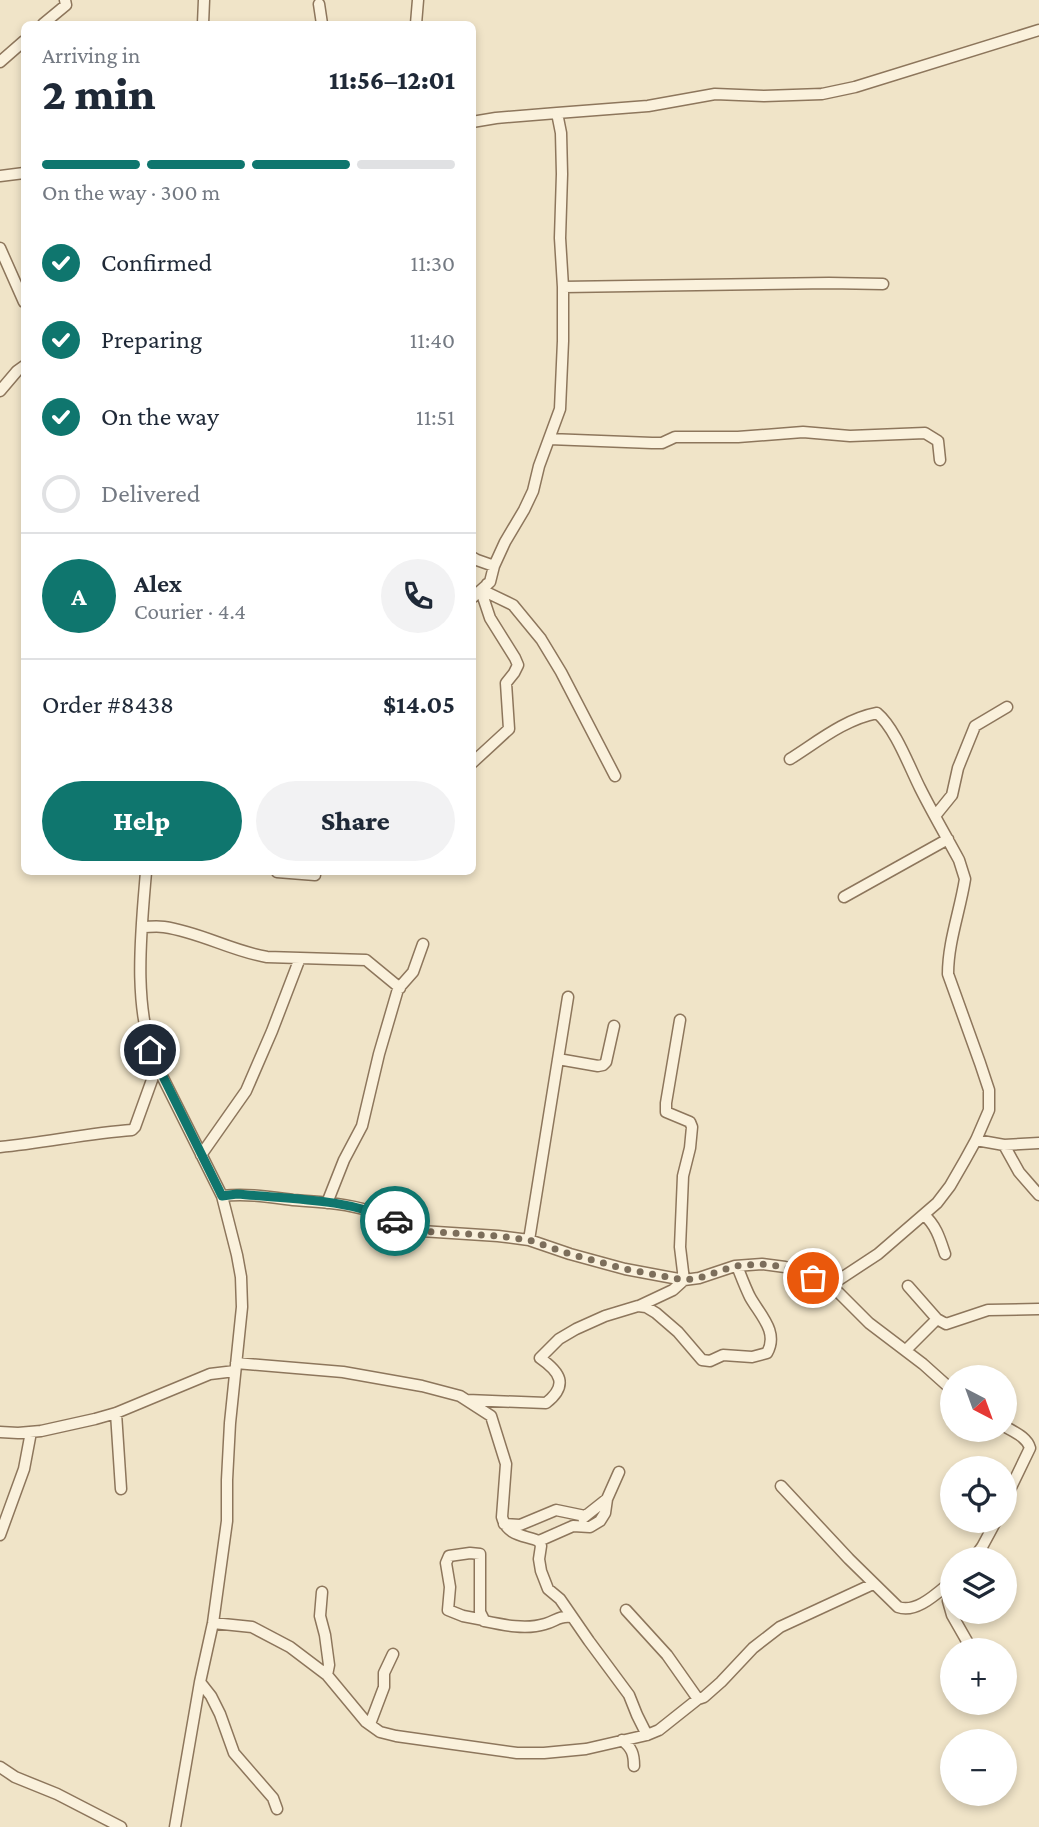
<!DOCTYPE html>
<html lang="en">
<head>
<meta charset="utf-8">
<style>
  body { margin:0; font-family:"Crimson Pro",serif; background:#f2f2f3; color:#1f2937; height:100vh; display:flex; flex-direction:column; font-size:26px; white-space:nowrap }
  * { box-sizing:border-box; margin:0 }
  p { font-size:23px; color:#747a83 }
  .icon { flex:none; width:38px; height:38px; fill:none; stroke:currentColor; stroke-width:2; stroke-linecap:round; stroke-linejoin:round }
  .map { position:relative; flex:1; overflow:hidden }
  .side { position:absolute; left:21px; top:21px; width:455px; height:854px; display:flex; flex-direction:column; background:#fff; border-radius:10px; box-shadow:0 4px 10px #0003 }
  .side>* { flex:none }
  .needle { width:46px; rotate:139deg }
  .controls { position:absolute; left:940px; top:1365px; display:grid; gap:14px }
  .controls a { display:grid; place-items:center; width:77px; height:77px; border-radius:50%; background:#fff; box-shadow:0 4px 10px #0003; font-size:35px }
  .pin { position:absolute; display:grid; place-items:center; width:60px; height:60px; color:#fff; margin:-30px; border:4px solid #fff; border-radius:50%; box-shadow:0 2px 7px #0007 }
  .courier { position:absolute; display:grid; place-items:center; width:70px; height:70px; margin:-35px; border:5px solid #0f766e; border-radius:50%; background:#fff; color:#222; box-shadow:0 2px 9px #0007 }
  .headline em { font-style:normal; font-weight:800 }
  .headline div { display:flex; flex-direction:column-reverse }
  .headline { display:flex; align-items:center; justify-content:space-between; height:119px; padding:0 21px }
  h1 { font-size:46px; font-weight:800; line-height:52px }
  .bar { display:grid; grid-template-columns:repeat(4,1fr); gap:10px 7px; align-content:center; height:84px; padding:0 21px }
  .bar i { height:9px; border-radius:5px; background:#e0e1e3 }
  .bar .current { background:#0f766e }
  .bar p { grid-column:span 4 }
  .line { display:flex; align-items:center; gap:18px; padding:0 21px; border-top:2px solid #e0e1e3 }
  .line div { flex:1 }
  .round { display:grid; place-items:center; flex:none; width:74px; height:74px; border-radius:37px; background:#f2f2f3 }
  ol { padding:0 21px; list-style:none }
  li { display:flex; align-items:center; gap:21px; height:77px }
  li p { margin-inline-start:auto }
  li .icon { padding:7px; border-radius:50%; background:#0f766e; color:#fff; stroke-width:4 }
  li:last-child { color:#747a83 }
  li i { width:38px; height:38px; border:4px solid #e0e1e3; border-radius:50% }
  .button { display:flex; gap:14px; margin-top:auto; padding:14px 21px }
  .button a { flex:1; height:80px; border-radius:42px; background:#0f766e; color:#fff; font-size:28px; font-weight:800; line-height:80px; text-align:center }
  .button a+a { background:#f2f2f3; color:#1f2937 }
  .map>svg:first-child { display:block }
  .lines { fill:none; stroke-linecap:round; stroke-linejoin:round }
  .minor-casing { stroke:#8d765c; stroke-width:13 }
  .minor { stroke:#faf1dc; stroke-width:10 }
  .done { stroke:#7c6e5b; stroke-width:7; stroke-dasharray:0 12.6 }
  .route { stroke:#0f766e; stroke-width:9 }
</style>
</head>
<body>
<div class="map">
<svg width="1039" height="1827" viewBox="0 0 1039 1827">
  <rect width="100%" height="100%" fill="#f0e4c8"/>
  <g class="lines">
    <g class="minor-casing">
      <path id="minor" d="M319 4 322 24
        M43 24 66 5 65 0
        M203 24 204 0
        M416 24 418 0
        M0 62 24 41
        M557 113 648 106 715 94 764 96 822 94 855 87 1039 30
        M472 122 496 118 557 113 561 133 562 174 560 238 563 287V341L560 409 539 466 533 491 524 510 505 542 494 566 477 560 472 557
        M0 176 24 173
        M0 248 24 302
        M563 287 829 283 883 284
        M0 391 17 371 24 366
        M549 439 652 443H662L675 437H738L803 432 850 436 925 433 938 441 940 460
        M484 591 513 605 541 639 561 672 615 776
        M472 598 490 582 494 566
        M472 763 509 729 506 683 514 673 518 665 515 658 490 618 482 594 487 584
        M935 816 952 795 958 768 975 726 1007 707
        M146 872C141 932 132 1010 157 1066L222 1196 237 1255 241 1277 242 1307 230 1423 227 1480V1521L213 1623 200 1682 175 1827
        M277 872 315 875
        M844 897 948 839
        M142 927C149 927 157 926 164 927 200 932 231 951 267 957L366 960 400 988
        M558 1059 598 1066 603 1065 606 1062 614 1026
        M976 1140 1004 1145 1039 1143
        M1004 1145 1019 1172 1039 1195
        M0 1147C44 1143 88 1133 132 1130L135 1127 157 1066
        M201 1155 246 1091 272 1031 300 958
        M222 1196C246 1193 270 1197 293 1200 319 1202 345 1203 370 1211 387 1216 403 1227 421 1231L498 1236 529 1240 570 1254 625 1269 684 1280 699 1278 735 1266 762 1264 785 1267 827 1283 840 1279 878 1254 937 1203 950 1186 965 1160 976 1140 989 1110V1090L980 1063 948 974C948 942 960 911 965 879L959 860C946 836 932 812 920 788 909 766 895 728 877 713 845 719 817 742 790 759
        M327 1203 344 1160 362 1126 379 1054 398 989 413 972 423 944
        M924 1215C936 1225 940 1239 945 1254
        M529 1240 568 997
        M827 1283 838 1292 869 1323 923 1364 952 1390
        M908 1286 937 1319
        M639 1306 673 1290 684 1280 680 1247 683 1176 690 1148 692 1127 690 1122 666 1112V1103L680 1020
        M906 1350 937 1319 946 1324 988 1310 1039 1309
        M236 1363 343 1372 422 1386 460 1396 491 1416 506 1464 502 1517C507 1536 524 1535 539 1541L541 1546 539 1559 541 1571 548 1589 560 1599 589 1641 629 1695 637 1715 647 1735
        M467 1400 546 1403C569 1385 560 1372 540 1358L559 1339 576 1329 605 1316 638 1306 646 1307 656 1313 678 1332 702 1360 710 1361 723 1355 752 1357 767 1353C779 1332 760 1315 750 1297 745 1287 741 1276 737 1266
        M116 1413 121 1489
        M1004 1426C1014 1432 1027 1437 1030 1448L1004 1502
        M0 1432 18 1433 41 1431 95 1419 116 1413 210 1374 235 1371
        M781 1486 849 1559 898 1607C917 1614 938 1592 952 1581
        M583 1518 607 1499
        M504 1524 520 1525 556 1510 585 1516
        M0 1535 24 1469 31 1432
        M539 1541 573 1526 590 1527 600 1521 605 1513 607 1499 619 1472
        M973 1559 982 1547 996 1521
        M952 1590 948 1601 952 1615 972 1650
        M322 1592 320 1616 325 1635 329 1665 327 1675
        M626 1610 667 1655 698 1699
        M484 1620 463 1616 448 1610 450 1587 446 1563 449 1556 470 1553 480 1554V1612L484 1620V1621C503 1625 526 1630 545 1624 556 1621 558 1616 571 1617
        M213 1623 252 1627 290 1647 327 1675 366 1722 380 1732 396 1736 517 1753H544L586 1749 647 1735 659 1730 698 1699 704 1697 721 1682 753 1648 780 1627 873 1584
        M200 1682 211 1696 220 1714 234 1753 273 1798 277 1809
        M370 1724 384 1687V1673L393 1654
        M622 1740C632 1748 634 1754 634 1766
        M0 1767 15 1777 57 1794 121 1827"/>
    </g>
    <use href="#minor" class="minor"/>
  </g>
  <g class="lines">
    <path class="done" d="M395 1221 421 1231 498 1236 529 1240 570 1254 625 1269 684 1280 699 1278 735 1266 762 1264 785 1267 813 1278"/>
    <path class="route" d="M150 1050 222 1196 237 1194C288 1199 348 1198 395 1221"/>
  </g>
</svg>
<div class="controls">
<a><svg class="needle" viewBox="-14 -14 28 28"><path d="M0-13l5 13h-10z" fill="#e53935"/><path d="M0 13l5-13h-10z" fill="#747a83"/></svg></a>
<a><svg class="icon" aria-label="locate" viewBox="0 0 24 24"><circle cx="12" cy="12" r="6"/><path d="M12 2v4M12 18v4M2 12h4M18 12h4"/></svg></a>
<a><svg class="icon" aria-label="layers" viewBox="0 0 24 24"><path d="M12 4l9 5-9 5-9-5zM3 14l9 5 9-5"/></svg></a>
<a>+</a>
<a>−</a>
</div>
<div class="pin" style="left:813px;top:1278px;background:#ea580c"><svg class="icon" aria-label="bag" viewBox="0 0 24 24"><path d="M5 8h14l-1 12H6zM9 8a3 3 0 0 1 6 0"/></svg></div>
<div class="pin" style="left:150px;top:1050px;background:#1f2937"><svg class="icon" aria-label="home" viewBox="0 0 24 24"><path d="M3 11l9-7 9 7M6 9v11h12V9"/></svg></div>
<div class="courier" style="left:395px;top:1221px"><svg class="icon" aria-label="car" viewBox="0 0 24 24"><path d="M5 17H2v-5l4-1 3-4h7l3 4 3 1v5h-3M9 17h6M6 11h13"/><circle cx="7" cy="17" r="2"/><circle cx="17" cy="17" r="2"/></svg></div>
<section class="side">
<div class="headline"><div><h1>2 min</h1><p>Arriving in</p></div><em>11:56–12:01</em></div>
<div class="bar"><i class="current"></i><i class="current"></i><i class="current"></i><i></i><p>On the way · 300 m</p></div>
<ol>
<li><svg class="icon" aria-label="check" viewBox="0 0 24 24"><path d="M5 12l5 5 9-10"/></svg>Confirmed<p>11:30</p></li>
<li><svg class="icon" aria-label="check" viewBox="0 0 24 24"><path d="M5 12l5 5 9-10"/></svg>Preparing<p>11:40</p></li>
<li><svg class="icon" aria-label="check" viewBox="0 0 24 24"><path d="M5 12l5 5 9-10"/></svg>On the way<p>11:51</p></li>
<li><i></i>Delivered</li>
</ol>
<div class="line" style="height:126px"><b class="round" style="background:#0f766e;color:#fff">A</b><div><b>Alex</b><p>Courier · 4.4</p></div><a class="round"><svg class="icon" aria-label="phone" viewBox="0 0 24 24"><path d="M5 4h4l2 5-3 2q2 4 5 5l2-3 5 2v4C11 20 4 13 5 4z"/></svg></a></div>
<div class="line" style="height:91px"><div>Order #8438</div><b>$14.05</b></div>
<div class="button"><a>Help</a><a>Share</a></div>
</section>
</div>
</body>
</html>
